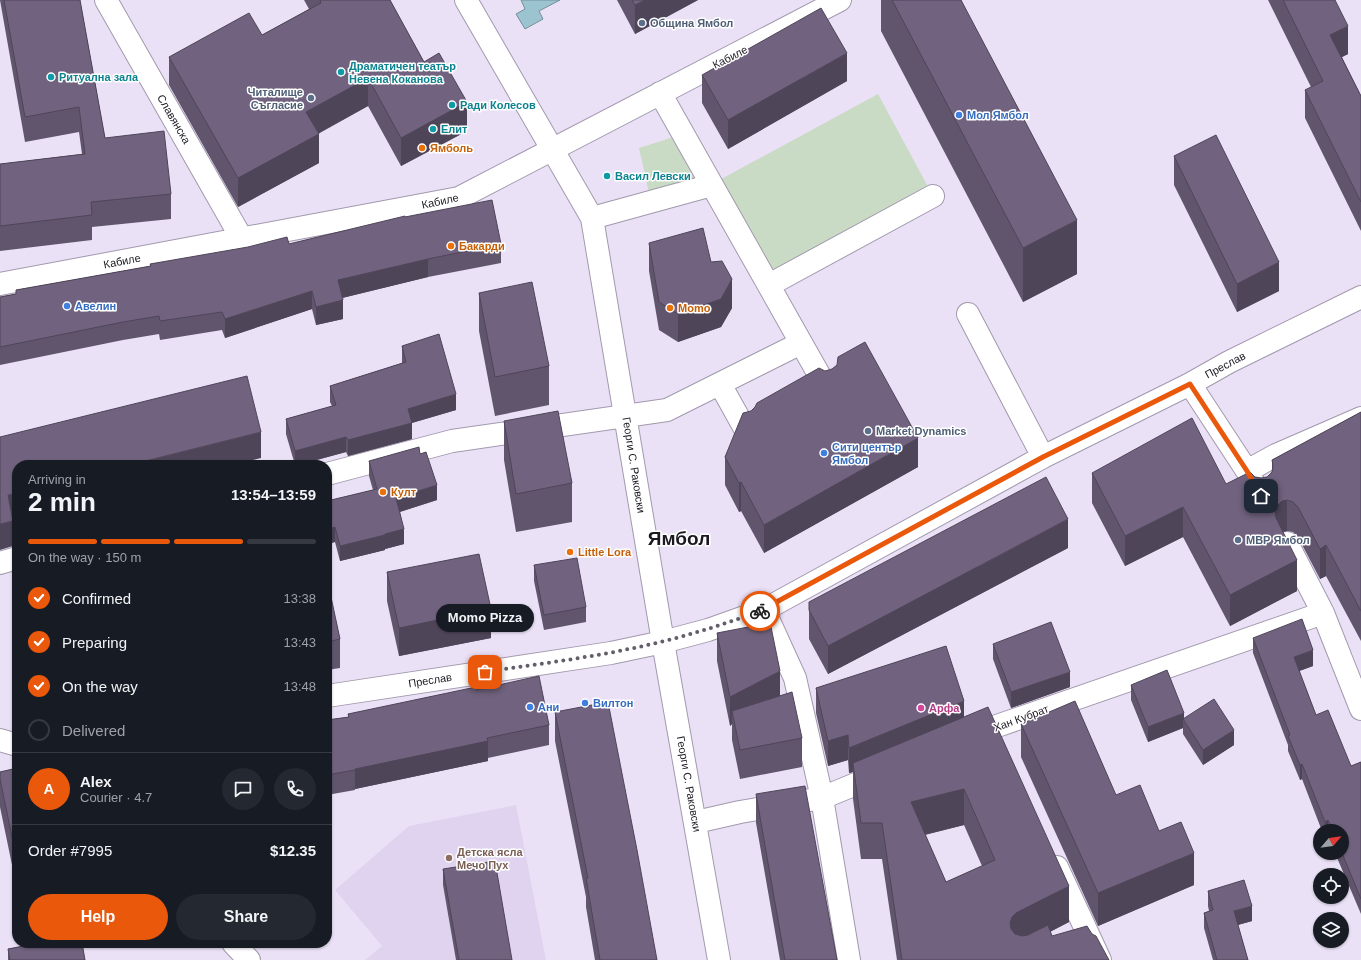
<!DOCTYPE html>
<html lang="en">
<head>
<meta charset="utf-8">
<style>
  body { margin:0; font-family:Helvetica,sans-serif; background:#242831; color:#f1f3f6; height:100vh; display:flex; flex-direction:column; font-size:15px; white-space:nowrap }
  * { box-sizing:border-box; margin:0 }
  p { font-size:13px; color:#9ea1a6 }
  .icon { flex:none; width:22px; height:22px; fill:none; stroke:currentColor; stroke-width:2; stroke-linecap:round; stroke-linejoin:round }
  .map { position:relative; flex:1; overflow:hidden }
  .panel { position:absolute; left:12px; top:460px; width:320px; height:488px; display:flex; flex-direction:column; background:#171b24; border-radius:16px; box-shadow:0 1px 3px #0004 }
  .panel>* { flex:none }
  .needle { width:26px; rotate:62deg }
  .buttons { position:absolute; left:1313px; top:824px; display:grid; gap:8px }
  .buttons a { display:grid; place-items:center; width:36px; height:36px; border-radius:50%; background:#171b24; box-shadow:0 1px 3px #0004; font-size:20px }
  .pin { position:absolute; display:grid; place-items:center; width:34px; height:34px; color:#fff; margin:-17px; border-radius:8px; box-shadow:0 2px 6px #0006 }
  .courier { position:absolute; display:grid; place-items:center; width:40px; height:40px; margin:-20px; border:3px solid #ea580c; border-radius:50%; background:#fff; color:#222; box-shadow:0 1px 5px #0007 }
  .bubble { position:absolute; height:28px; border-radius:14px; background:#171b24; box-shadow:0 1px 3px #0004; font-size:13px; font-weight:700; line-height:28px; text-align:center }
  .summary em { font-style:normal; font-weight:700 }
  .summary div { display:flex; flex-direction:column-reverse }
  .summary { display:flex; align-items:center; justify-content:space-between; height:68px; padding:0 16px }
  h1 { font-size:26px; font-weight:700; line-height:30px }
  .bar { display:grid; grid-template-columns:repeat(4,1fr); gap:6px 4px; align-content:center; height:48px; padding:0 16px }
  .bar i { height:5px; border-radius:3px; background:#363941 }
  .bar .selected { background:#ea580c }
  .bar p { grid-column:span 4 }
  .line { display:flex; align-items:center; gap:10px; padding:0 16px; border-top:1px solid #363941 }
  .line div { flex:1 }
  .round { display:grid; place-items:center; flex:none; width:42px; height:42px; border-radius:21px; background:#242831 }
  ol { padding:0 16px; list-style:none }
  li { display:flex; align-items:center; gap:12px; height:44px }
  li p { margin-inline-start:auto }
  li .icon { padding:4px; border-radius:50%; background:#ea580c; color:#fff; stroke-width:4 }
  li:last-child { color:#9ea1a6 }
  li i { width:22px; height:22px; border:2px solid #363941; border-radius:50% }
  .action { display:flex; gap:8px; margin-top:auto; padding:8px 16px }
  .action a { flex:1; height:46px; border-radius:24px; background:#ea580c; color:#fff; font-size:16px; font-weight:700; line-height:46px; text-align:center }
  .action a+a { background:#242831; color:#f1f3f6 }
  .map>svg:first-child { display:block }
  .built { fill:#dfd3ef }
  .green { fill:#c9dbc4 }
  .water { fill:#9cc4d0; stroke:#75909b }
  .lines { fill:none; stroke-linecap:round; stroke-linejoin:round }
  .minor-casing { stroke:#a299ad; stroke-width:24 }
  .minor { stroke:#fff; stroke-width:22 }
  .wall { fill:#61556d; fill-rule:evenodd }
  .shaded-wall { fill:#4f4559 }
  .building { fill:#71637f; stroke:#4f4559; fill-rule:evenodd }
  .done { stroke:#645e6b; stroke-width:4; stroke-dasharray:0 7.2 }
  .route { stroke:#ea580c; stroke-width:5 }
  .service-dot { fill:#5c6f8a; stroke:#fff; stroke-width:1.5 }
  .culture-dot { fill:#0f9aa8; stroke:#fff; stroke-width:1.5 }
  .shop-dot { fill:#3f7fe0; stroke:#fff; stroke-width:1.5 }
  .food-dot { fill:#e8710a; stroke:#fff; stroke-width:1.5 }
  .hotel-dot { fill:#d1479c; stroke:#fff; stroke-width:1.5 }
  .education-dot { fill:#8d6e63; stroke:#fff; stroke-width:1.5 }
  .labels { text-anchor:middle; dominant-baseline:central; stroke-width:3; stroke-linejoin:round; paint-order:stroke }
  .service-label { font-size:11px; font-weight:bold; fill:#4e5e75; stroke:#fff; text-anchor:start }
  .street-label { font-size:11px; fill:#1b1820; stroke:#fff }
  .culture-label { font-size:11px; font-weight:bold; fill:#0d838f; stroke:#fff; text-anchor:start }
  .shop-label { font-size:11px; font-weight:bold; fill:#366cbe; stroke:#fff; text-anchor:start }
  .food-label { font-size:11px; font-weight:bold; fill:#c56008; stroke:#fff; text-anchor:start }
  .hotel-label { font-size:11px; font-weight:bold; fill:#b23c85; stroke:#fff; text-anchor:start }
  .education-label { font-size:11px; font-weight:bold; fill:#785e54; stroke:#fff; text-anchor:start }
  .town-label { font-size:19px; font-weight:bold; fill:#1b1820; stroke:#fff }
</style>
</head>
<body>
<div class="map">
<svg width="1361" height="960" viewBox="0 0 1361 960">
  <rect width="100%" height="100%" fill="#ebe1f7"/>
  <path class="built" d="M516 805 546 960H365L382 946 335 890 409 826Z"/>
  <path class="green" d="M878 94 933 196 769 285 712 185 651 202 639 148 683 134 712 184Z"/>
  <path class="water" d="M521 0H560L539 11 543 19 525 29 516 14 525 9Z"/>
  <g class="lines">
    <g class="minor-casing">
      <path id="minor" d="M106 0 242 239
        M466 0 592 218 663 642 719 960
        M660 93 826 387
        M592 218 712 185
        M0 284 459 198 840 0
        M769 285 933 196
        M968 314 1043 457
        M720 384 745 429
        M1190 384 1247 471 1261 496
        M1247 471 1276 455 1361 418
        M327 474 452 441 667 410 801 343
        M1287 543 1323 613 1361 709
        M0 563 17 558
        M764 610 795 678 822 798 849 960
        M327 696 611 653 663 642 708 630 764 610 1043 457 1190 384 1229 362 1361 297
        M969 738 994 727 1323 613
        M0 740 17 745
        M696 822 740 812 822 798 880 774
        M1057 867 1100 960
        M233 943 249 960"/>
    </g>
    <use href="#minor" class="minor"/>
  </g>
  <path class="wall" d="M0 0H80L105 138 171 194V219L92 227V240L0 251V164L82 154 79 132 25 142Z
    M304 0H390L424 62 467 131 401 166 368 106 318 134 319 163 238 207 169 85V57L262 35 309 9Z
    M617 0H698L635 34Z
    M881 0H961L1077 274 1023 302 881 31Z
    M1268 0H1335L1348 54 1342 57 1361 96V231L1305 118V90L1311 87Z
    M702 75 847 81 728 149 702 103Z
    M1174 156 1279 291 1237 312 1174 185Z
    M405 217 501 244V263L428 277 342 298 343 319 316 325 312 309 225 338 222 330 160 340 159 334 123 340 0 365V297L16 294V290L150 266V264L289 244Z
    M649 243 711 262 732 308 721 327 678 342 659 330 649 271Z
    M479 293 549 366V405L495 416 479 331Z
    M402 346 456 410 412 423V439L348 456 346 452 298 465H295L286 434V419L332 406 330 402V386L402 363Z
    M751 411 918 467 764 553 741 511 739 512 725 485V457Z
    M1361 412V641L1326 576 1320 579 1298 537 1293 532 1287 531 1283 532 1297 591 1230 626 1183 537 1125 566 1092 503V473L1226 484 1255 477 1261 478 1267 477 1272 472V460Z
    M504 421 572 483V522L516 532 504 460Z
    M369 461 437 500 400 512 404 544 385 549V550L340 561 335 542 327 501 373 490 369 476Z
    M1068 548 828 674 809 639V602Z
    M534 565 586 607V622L544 630 534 581Z
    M387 572 491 638 399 656 387 601Z
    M327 583 340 639V668L327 670Z
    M717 633 780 696 802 738V767L740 779 732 740V724L730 726 717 661Z
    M1253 638 1313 666 1299 671 1316 715 1351 766 1361 762V914L1335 853H1342V831H1322L1302 779 1300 780 1288 751V745L1253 653Z
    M993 644 1070 687 1011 708 993 659Z
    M1131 685 1184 718 1234 745 1203 765 1183 734V728L1148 742 1131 700Z
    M816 688 964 717 1069 922 1050 932 1052 936 1109 960H897L882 859H861L853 799V772L849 773 848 760 828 766 816 713ZM964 825 982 866 946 882 925 835Z
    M476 690 549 725V745L488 758V761L355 789V790L327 795V720L348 717V714Z
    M555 712 657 960H595L586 907V897L555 741Z
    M1021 724 1116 795 1159 831 1194 885 1098 926 1021 757Z
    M17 768V889L0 807V772Z
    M756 794 837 960H780L756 823Z
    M443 869 512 960H456L443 885Z
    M1208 891 1252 921 1238 925 1248 960H1213L1204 928V913L1209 911 1208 906Z
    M28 943H82L85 960H8V949L29 945Z"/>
  <path class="shaded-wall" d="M645 0H698L635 34V5Z
    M1348 26V54L1330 63V35Z
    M847 53V81L728 149V120Z
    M368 78V106L306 140V112Z
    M467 102V131L401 166V138Z
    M319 134V163L238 207V178Z
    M1077 220V274L1023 302V248Z
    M428 259V277L338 299V280Z
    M1279 262V291L1237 312V284Z
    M732 279V308L721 327 678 342V314Z
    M312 291V309L225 338V319Z
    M343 300V319L316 325V307Z
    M456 394V410L408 424V409Z
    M412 423V439L348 456V440Z
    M261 432V458L233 465H129Z
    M346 437V452L298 465H295V451Z
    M918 438V467L764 553V525Z
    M741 482V511L739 512V483Z
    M437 485V500L396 513V498Z
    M17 493V518L8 520V495Z
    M1287 500V531L1282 532 1277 536 1275 512 1277 506 1282 501Z
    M1183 507V537L1125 566V536Z
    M1068 519V548L828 674V646Z
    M13 521V546L0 550V524Z
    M335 527V542L327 545V530Z
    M404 529V544L385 549V550L340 561V546Z
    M1326 545V576L1320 579V549Z
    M1297 560V591L1230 626V595Z
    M491 609V638L399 656V628Z
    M1313 650V666L1294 673V657Z
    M780 671V700L732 711V724L730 726V697Z
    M1070 672V687L1011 708V692Z
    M964 701V726L853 763V772L849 773V748Z
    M1184 713V720L1183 719V728L1148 742V727Z
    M1234 730V745L1203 765V750Z
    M848 735V760L828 766V741Z
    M488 741V761L355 789V769Z
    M1302 764V779L1300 780V765Z
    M964 789V825L911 838V802Z
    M1328 820V831H1325V822Z
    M1194 853V885L1098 926V893Z
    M1069 886V922L1016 949 1012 953 1010 923 1012 917 1016 913Z
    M1252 906V921L1234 926V911Z"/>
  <path class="building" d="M4 0H80L105 138 164 131 171 194 91 202 92 215 0 226V164L85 154 79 107 25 117Z
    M320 0H390L424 62 439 53 467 102 401 138 368 78 306 112 319 134 238 178 169 57 249 13 262 35 321 3Z
    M632 0H645L635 5Z
    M892 0H961L1077 220 1023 248Z
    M1283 0H1335L1348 26 1330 35 1361 96V202L1305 90 1323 81Z
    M821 8 847 53 728 120 702 75Z
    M1216 135 1279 262 1237 284 1174 156Z
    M492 200 501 244 428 259 338 280 343 300 316 307 312 291 225 319 222 312 160 321 159 316 123 322 0 347V297L16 294V290L151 266 150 264 248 247 287 237 289 244 405 216V217Z
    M703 228 711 262 722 261 732 279 721 299 678 314 659 302 649 243Z
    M532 282 549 366 495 377 479 293Z
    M439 334 456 394 408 409 412 423 348 440 346 437 295 451 286 419 336 405 330 386 406 362 402 346Z
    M865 342 918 438 764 525 741 482 739 483 725 457 743 413 751 411 755 407 757 403 819 368 825 371 832 369 837 365 838 357Z
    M247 376 261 432 129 465H17V493L8 495 13 521 0 524V437Z
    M558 411 572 483 516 494 504 421Z
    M1361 412V611L1326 545 1320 549 1298 507 1293 502 1287 500 1282 501 1277 506 1275 512 1276 518 1297 560 1230 595 1183 507 1125 536 1092 473 1192 418 1226 484 1250 472 1255 477 1261 478 1267 477 1272 472 1273 465 1272 460Z
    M419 447 420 454 426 452 437 485 396 498 404 529 385 534V535L340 546 335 527 327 530V501L377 489 369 461Z
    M1046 477 1068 519 828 646 809 610V602Z
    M479 554 491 609 399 628 387 572Z
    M577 558 586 607 544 615 534 565Z
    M327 583H328L340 639 327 642Z
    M1302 619 1313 650 1294 657 1316 715 1328 710 1351 766 1361 762V899L1342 853V831H1333L1328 820 1325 822 1302 764 1300 765 1288 736 1290 735 1253 638Z
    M1051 622 1070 672 1011 692 993 644Z
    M769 623 771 627 780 671 730 697 717 633Z
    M946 646 964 701 849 748 848 735 828 741 816 688Z
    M1167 670 1184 713 1148 727 1131 685Z
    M539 676 549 725 487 738 488 741 355 769V770L327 775V720L349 717 348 714 476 687V690Z
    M792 692 802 738 740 750 732 711Z
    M1214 699 1234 730 1203 750 1183 719Z
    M1075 701 1116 795 1140 785 1159 831 1181 822 1194 853 1098 893 1021 724Z
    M608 702 637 850 657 960H600L586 878H588L555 712Z
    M988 707 1069 886 1016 913 1012 917 1010 923 1011 929 1015 934 1022 936 1028 935 1048 925 1052 936 1087 926 1092 934 1096 936 1109 960H902L882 823H861L853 763ZM964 789 995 860 946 882 911 802Z
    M17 768V861L0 779V772Z
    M805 786 837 960H785L756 794Z
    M495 861 512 960H459L443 869Z
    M1244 880 1252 906 1234 911 1248 960H1217L1204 913 1213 910 1208 891Z
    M34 943H82L85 960H10L8 949 34 944Z"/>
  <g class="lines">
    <path class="done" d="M485 672C544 663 605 656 664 641 697 633 728 623 760 611"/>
    <path class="route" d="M760 611 1043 457 1190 384 1247 471 1261 496"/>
  </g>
  <g class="service-dot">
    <circle cx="642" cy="23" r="4"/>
    <circle cx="311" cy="98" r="4"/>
    <circle cx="868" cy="431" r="4"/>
    <circle cx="1238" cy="540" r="4"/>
  </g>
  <g class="culture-dot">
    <circle cx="341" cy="72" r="4"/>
    <circle cx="51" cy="77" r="4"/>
    <circle cx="452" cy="105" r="4"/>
    <circle cx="433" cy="129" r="4"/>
    <circle cx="607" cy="176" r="4"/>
  </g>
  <g class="shop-dot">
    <circle cx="959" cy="115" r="4"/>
    <circle cx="67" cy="306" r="4"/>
    <circle cx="824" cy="453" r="4"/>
    <circle cx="585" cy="703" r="4"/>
    <circle cx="530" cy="707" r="4"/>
  </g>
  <g class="food-dot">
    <circle cx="422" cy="148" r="4"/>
    <circle cx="451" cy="246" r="4"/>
    <circle cx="670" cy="308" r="4"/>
    <circle cx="383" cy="492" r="4"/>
    <circle cx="570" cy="552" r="4"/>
  </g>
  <circle class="hotel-dot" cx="921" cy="708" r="4"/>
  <circle class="education-dot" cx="449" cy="858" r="4"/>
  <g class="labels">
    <g class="service-label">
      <text x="650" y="23">Община Ямбол</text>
      <text x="303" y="92" text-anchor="end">Читалище<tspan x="303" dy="13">Съгласие</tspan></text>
      <text x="876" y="431">Market Dynamics</text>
      <text x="1246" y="540">МВР Ямбол</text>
    </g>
    <g class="street-label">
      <text transform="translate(730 57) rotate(-27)">Кабиле</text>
      <text transform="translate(174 119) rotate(60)">Славянска</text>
      <text transform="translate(440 201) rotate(-12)">Кабиле</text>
      <text transform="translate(122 261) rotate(-11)">Кабиле</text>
      <text transform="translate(1225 365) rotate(-28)">Преслав</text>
      <text transform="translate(634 465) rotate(81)">Георги С. Раковски</text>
      <text transform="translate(430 680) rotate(-9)">Преслав</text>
      <text transform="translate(1021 718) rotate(-20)">Хан Кубрат</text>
      <text transform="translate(689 784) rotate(80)">Георги С. Раковски</text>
    </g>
    <g class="culture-label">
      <text x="349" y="66">Драматичен театър<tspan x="349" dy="13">Невена Коканова</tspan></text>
      <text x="59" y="77">Ритуална зала</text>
      <text x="460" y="105">Ради Колесов</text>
      <text x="441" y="129">Елит</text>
      <text x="615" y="176">Васил Левски</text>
    </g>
    <g class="shop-label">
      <text x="967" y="115">Мол Ямбол</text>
      <text x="75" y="306">Авелин</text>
      <text x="832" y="447">Сити център<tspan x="832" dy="13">Ямбол</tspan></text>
      <text x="593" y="703">Вилтон</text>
      <text x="538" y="707">Ани</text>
    </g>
    <g class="food-label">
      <text x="430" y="148">Ямболь</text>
      <text x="459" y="246">Бакарди</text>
      <text x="678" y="308">Momo</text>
      <text x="391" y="492">Култ</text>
      <text x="578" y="552">Little Lora</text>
    </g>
    <g class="hotel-label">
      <text x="929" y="708">Арфа</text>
    </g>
    <g class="education-label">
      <text x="457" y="852">Детска ясла<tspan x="457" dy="13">Мечо Пух</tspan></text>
    </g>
    <g class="town-label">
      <text x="679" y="538">Ямбол</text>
    </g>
  </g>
</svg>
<div class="buttons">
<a><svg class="needle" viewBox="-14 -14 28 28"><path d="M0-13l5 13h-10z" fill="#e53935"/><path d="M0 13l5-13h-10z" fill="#9ea1a6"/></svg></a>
<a><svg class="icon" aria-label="locate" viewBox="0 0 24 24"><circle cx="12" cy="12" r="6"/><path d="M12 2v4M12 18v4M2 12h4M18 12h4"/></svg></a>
<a><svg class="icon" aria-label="layers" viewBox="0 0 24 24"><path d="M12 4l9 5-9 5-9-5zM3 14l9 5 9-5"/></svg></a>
</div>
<div class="pin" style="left:485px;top:672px;background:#ea580c"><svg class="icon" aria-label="bag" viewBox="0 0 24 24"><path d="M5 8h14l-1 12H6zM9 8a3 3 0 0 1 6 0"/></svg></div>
<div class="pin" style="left:1261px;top:496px;background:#1f2937"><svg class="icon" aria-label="home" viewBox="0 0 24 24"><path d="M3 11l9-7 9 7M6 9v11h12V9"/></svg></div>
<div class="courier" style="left:760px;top:611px"><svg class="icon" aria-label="bike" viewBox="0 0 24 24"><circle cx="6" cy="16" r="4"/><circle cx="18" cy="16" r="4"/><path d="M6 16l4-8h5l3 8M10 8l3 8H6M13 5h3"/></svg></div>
<div class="bubble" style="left:436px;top:604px;width:98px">Momo Pizza</div>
<section class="panel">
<div class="summary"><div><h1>2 min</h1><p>Arriving in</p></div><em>13:54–13:59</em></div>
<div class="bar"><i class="selected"></i><i class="selected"></i><i class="selected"></i><i></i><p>On the way · 150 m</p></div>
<ol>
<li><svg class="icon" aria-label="check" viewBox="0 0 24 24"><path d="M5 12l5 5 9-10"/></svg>Confirmed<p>13:38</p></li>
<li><svg class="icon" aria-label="check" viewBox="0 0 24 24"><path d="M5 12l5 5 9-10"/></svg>Preparing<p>13:43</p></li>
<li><svg class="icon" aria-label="check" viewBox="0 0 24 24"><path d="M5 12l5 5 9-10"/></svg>On the way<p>13:48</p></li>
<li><i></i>Delivered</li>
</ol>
<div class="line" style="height:72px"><b class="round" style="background:#ea580c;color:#fff">A</b><div><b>Alex</b><p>Courier · 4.7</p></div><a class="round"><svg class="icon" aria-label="chat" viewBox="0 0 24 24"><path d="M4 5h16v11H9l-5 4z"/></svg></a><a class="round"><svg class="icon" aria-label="phone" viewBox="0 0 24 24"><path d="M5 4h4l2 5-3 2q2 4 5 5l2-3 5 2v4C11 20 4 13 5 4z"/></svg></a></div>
<div class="line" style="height:52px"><div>Order #7995</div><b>$12.35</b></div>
<div class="action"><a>Help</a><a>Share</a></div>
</section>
</div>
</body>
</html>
